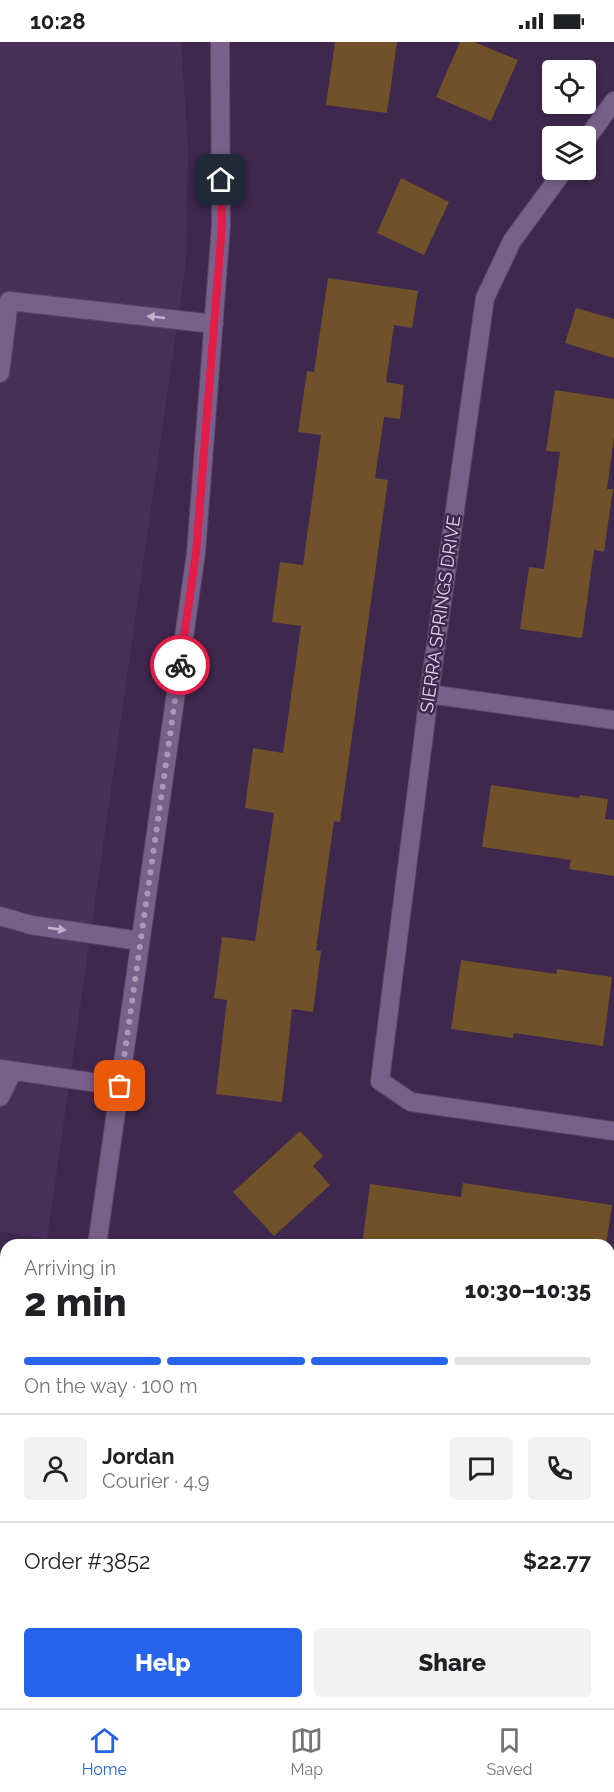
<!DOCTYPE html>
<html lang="en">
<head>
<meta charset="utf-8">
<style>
  body { margin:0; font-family:Raleway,sans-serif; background:#f2f2f2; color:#202124; height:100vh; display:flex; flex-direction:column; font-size:22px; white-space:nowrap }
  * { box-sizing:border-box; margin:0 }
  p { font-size:20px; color:#757577 }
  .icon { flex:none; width:33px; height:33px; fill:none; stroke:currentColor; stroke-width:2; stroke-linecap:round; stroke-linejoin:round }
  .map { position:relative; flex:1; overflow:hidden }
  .side { position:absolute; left:0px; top:1197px; width:615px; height:470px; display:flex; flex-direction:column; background:#fff; border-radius:18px 18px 0 0; box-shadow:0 3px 9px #0003 }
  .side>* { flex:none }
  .controls { position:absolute; left:542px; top:18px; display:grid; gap:12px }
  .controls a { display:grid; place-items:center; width:54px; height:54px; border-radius:6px; background:#fff; box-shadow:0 3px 9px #0003; font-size:30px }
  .pin { position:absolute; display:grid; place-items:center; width:51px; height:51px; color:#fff; margin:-26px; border-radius:12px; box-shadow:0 3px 9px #0006 }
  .courier { position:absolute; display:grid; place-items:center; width:60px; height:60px; margin:-30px; border:4px solid #e11d48; border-radius:50%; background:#fff; color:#222; box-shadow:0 2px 8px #0007 }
  .summary em { font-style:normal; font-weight:800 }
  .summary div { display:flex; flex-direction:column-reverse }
  .summary { display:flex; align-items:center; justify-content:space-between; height:102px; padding:0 24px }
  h1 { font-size:39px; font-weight:800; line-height:45px }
  .bar { display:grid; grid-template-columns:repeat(4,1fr); gap:9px 6px; align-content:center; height:72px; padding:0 24px }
  .bar i { height:8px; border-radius:4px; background:#e0e0e0 }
  .bar .on { background:#2563eb }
  .bar p { grid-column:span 4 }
  .line { display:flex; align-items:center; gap:15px; padding:0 24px; border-top:2px solid #e0e0e0 }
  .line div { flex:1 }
  .round { display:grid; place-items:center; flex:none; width:63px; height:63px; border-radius:6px; background:#f2f2f2 }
  .action { display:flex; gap:12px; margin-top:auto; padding:12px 24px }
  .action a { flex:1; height:69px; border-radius:6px; background:#2563eb; color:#fff; font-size:24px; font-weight:800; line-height:69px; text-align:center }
  .action a+a { background:#f2f2f2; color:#202124 }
  .status { display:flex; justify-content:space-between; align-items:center; height:42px; padding:0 30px; background:#fff; direction:ltr }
  .status svg { height:16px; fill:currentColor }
  .dock { display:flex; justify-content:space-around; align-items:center; height:84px; border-top:2px solid #e0e0e0; background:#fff; font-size:16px; color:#757577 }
  .dock a { display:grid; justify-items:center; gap:3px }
  .dock .on { color:#2563eb }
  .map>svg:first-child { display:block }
  .built { fill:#4a2f5b }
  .building { fill:#715129 }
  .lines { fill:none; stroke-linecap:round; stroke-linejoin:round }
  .minor-casing { stroke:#5a4667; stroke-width:20 }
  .major-casing { stroke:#5a4667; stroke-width:20 }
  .minor { stroke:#79608a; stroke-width:18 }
  .major { stroke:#9d7ab5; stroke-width:18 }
  .oneway { fill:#c3b2cf }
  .done { stroke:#aa98b5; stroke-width:6; stroke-dasharray:0 10.8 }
  .route { stroke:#e11d48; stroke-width:8 }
  .labels { text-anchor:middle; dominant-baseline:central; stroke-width:5; stroke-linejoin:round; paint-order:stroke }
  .street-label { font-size:18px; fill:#e3d5ed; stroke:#3f284e }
</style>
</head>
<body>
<div class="status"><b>10:28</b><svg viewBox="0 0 49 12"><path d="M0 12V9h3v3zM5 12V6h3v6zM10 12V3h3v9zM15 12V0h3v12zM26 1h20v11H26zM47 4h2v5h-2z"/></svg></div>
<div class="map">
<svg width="614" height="1666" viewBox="0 0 614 1666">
  <rect width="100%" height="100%" fill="#3f284e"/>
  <path class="built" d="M0 0H181L188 103 186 220 47 1197 0 1189Z"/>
  <path class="building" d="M335 0H397L387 71 326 63Z
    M460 0H474L518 18 491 79 436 55Z
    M401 136 449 160 424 213 377 191Z
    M328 236 418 249 412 286 394 283 386 340 404 343 400 377 384 375 375 436 388 438 340 780 334 779 316 908 321 909 313 970 292 967 282 1060 216 1052 227 958 214 956 222 895 255 899 274 771 245 766 253 706 283 711 301 584 272 580 280 520 303 523 321 393 298 390 307 329 314 330Z
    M576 266 614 277V316L565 301Z
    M555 348 614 357V395L607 447H613L604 510 594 508 582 596 520 587 529 525 544 527 560 410 546 409Z
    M491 743 579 756 580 753 608 757 605 777 614 778V834L569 827 571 818 482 805Z
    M461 918 556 932 557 927 612 935 603 1004 514 991 513 996 451 987Z
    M300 1089 323 1114 313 1124 330 1143 274 1194 233 1150Z
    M463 1141 612 1163 606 1203H362L370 1142 461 1155Z"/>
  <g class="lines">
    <g class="minor-casing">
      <path id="minor" d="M585 99 614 59
        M564 128 512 199 485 256 429 652 380 1039 411 1060 614 1089
        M0 331 9 259 214 282
        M429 652 614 678
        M0 874 31 883 140 899
        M0 1027 119 1044
        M0 1055 13 1029
        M97 1203 196 511 221 183 220 0
        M32 1666 33 1660
        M454 1666 455 1660"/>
    </g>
    <g class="major-casing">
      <path id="major" d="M0 1232 6 1233
        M0 1287 6 1288
        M609 1320 614 1321
        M609 1376 614 1377"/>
    </g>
    <use href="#minor" class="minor"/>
    <use href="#major" class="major"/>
  </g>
  <defs><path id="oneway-solid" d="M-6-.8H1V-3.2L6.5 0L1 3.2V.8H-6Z" transform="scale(1.5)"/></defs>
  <g class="oneway">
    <use href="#oneway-solid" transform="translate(156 275) rotate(-174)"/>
    <use href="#oneway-solid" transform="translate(57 887) rotate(8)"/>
  </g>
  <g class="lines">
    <path class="done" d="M120 1044 180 623"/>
    <path class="route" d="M180 623 196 511 222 183 221 138"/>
  </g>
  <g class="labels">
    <g class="street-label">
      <text transform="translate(440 572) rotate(-82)">SIERRA SPRINGS DRIVE</text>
    </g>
  </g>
</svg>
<div class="controls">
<a><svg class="icon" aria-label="locate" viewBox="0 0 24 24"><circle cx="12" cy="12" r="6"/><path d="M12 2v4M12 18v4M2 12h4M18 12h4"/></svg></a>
<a><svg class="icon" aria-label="layers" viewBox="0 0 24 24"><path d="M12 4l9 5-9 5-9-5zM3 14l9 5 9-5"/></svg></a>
</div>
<div class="pin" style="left:120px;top:1044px;background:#ea580c"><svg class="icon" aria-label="bag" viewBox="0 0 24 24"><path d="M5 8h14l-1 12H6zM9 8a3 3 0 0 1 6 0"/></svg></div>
<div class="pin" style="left:221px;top:138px;background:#1f2937"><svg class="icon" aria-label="home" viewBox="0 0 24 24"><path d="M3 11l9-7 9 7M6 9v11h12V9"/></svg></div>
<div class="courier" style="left:180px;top:623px"><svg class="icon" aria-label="bike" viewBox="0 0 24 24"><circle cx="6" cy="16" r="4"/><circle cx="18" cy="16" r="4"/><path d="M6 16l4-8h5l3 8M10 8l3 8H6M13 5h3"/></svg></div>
<section class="side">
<div class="summary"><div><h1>2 min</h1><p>Arriving in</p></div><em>10:30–10:35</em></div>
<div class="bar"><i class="on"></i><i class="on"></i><i class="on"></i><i></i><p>On the way · 100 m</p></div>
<div class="line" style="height:108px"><a class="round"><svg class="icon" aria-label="person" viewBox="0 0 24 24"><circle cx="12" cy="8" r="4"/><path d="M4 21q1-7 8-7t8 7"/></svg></a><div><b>Jordan</b><p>Courier · 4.9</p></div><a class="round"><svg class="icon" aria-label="chat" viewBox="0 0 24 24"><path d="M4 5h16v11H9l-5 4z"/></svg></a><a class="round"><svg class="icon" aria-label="phone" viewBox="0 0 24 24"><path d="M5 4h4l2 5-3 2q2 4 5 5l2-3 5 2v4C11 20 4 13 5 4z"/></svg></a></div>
<div class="line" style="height:78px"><div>Order #3852</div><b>$22.77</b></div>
<div class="action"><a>Help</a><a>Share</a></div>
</section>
</div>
<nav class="dock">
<a class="on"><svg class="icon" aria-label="home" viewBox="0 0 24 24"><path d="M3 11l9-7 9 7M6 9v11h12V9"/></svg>Home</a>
<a><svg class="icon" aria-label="map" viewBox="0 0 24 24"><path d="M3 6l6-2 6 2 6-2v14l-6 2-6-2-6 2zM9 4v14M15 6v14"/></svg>Map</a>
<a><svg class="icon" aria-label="saved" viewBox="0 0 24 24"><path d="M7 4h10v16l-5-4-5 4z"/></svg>Saved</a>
</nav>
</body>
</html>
